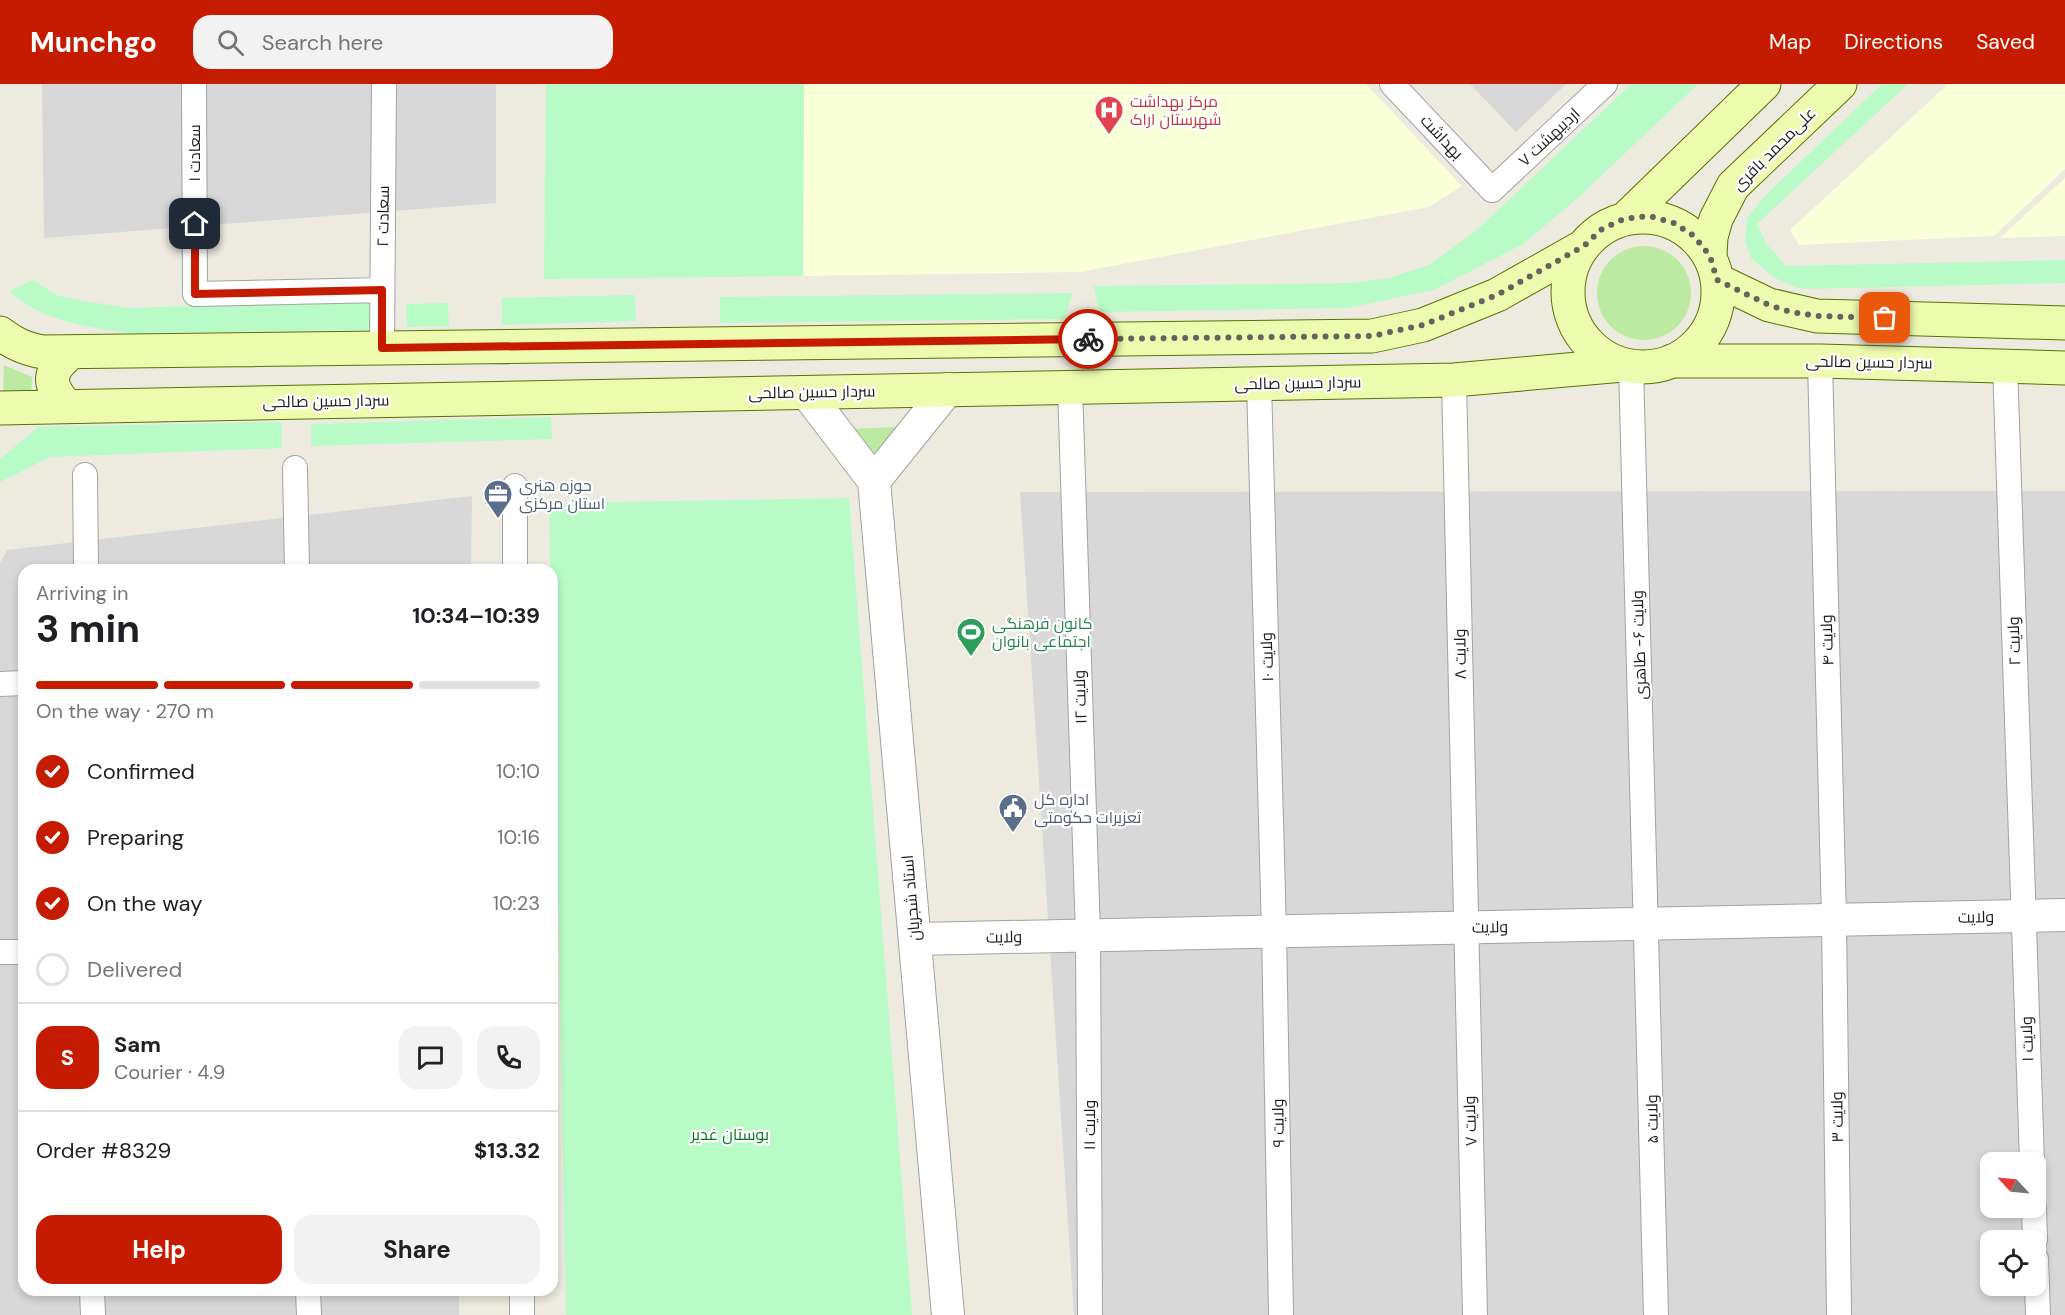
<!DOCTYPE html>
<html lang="en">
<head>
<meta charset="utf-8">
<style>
  body { margin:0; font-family:"DM Sans",Cairo,sans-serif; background:#f2f2f2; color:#202124; height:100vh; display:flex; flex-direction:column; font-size:22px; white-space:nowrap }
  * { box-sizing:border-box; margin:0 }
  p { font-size:20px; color:#757577 }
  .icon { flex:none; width:33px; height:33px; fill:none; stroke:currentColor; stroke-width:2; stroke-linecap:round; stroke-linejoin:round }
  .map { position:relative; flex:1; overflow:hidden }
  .panel { position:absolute; left:18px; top:480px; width:540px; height:732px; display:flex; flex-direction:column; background:#fff; border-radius:18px; box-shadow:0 3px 9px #0003 }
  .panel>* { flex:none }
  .needle { width:39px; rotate:296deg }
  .fabs { position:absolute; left:1980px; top:1068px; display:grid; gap:12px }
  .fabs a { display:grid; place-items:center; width:66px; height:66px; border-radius:12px; background:#fff; box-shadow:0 3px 9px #0003; font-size:30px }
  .pin { position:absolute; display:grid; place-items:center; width:51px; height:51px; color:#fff; margin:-26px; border-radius:12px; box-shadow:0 3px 9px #0006 }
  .courier { position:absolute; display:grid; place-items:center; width:60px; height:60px; margin:-30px; border:4px solid #c51b00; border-radius:50%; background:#fff; color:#222; box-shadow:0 2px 8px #0007 }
  .head em { font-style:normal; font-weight:700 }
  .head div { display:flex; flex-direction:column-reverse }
  .head { display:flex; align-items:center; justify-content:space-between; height:102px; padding:0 18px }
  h1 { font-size:39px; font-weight:700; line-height:45px }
  .bar { display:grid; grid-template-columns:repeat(4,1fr); gap:9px 6px; align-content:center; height:72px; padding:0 18px }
  .bar i { height:8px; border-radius:4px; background:#e0e0e0 }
  .bar .selected { background:#c51b00 }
  .bar p { grid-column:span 4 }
  .line { display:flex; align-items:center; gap:15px; padding:0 18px; border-top:2px solid #e0e0e0 }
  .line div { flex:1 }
  .round { display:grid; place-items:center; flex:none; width:63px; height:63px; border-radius:18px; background:#f2f2f2 }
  ol { padding:0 18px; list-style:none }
  li { display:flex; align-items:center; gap:18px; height:66px }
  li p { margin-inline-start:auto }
  li .icon { padding:6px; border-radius:50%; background:#c51b00; color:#fff; stroke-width:4 }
  li:last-child { color:#757577 }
  li i { width:33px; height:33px; border:3px solid #e0e0e0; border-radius:50% }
  .button { display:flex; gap:12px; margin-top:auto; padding:12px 18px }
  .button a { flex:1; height:69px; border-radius:18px; background:#c51b00; color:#fff; font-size:24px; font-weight:700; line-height:69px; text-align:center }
  .button a+a { background:#f2f2f2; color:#202124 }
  header { display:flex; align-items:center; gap:36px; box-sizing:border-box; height:84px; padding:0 30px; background:#c51b00; color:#fff }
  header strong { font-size:28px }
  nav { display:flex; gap:33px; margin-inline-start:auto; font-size:21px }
  .search { width:420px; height:54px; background:#f2f2f2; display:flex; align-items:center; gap:15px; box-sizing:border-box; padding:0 21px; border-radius:18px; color:#757577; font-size:22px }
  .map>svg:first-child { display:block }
  .residential { fill:#d9d8d8; fill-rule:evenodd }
  .education { fill:#f9ffd6 }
  .grass { fill:#bceaa2 }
  .park { fill:#b9fbc7 }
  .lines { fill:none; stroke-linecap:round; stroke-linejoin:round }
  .minor-casing { stroke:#a2a2a2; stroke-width:26 }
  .tertiary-casing { stroke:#a2a2a2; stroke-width:34 }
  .secondary-casing { stroke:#567201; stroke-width:35 }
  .minor { stroke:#fff; stroke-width:24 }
  .tertiary { stroke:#fff; stroke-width:32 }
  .secondary { stroke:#edfbaf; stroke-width:33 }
  .done { stroke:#646360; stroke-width:6; stroke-dasharray:0 10.8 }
  .route { stroke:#c51b00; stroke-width:8 }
  .labels { text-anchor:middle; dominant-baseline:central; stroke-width:4.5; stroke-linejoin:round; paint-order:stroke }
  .health-label { font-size:16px; fill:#be3a42; stroke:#fff; text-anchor:start }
  .street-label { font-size:16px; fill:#1b1b1b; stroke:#fff }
  .service-label { font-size:16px; fill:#4e5e75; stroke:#fff; text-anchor:start }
  .leisure-label { font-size:16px; fill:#27864d; stroke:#fff; text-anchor:start }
  .park-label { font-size:16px; fill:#077a21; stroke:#fff }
</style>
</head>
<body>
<header>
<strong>Munchgo</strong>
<div class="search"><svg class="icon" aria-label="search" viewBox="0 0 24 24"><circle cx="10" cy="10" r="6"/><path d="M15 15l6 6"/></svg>Search here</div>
<nav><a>Map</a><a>Directions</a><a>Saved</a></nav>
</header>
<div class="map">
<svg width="2065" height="1231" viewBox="0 0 2065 1231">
  <rect width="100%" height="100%" fill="#edeadf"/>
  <path class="residential" d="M42 0H496V119L44 154Z
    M1470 0H1566L1516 48Z
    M2065 407V1231H1074L1020 408ZM1990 1078H2036V1124H1990ZM1990 1156H2036V1202H1990Z
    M472 412 471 486H24V1206H459V1231H0V479L7 466Z"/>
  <path class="education" d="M804 0H1366L1462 102 1429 123 1080 188 803 192Z
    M1948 0H2065V85L1994 152 1799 161 1790 146Z
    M2065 94V152L2000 154Z"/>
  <path class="grass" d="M1597 209a47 47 0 1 1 94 0a47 47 0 1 1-94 0Z
    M4 281 32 293 31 311 3 310Z
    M896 343 874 378 849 345Z"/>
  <path class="park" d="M546 0H804L803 192 544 195Z
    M1631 0H1698L1579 113 1523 160 1434 206 1347 224 1099 228 1094 202 1352 199 1389 194 1429 181 1477 146Z
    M1882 0H1908L1757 140 1766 159 1786 182 2065 176V199L1801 205 1773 193 1751 174 1745 157 1747 134 1767 110Z
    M33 196 56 211 89 218 129 224 373 216 372 246 128 249C86 243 42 237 9 207Z
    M1072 209 1065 235 720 239V213Z
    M635 211 636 237 502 241V214Z
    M448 219 449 242 407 243 406 220Z
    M551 333 552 355 311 362V340Z
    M281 338 282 364 50 373 0 398V375L38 343Z
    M849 414 912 1231H566L552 486H550L549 419Z"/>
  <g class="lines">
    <g class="minor-casing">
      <path id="minor" d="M194 0 195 210 382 206
        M1392 0 1492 106 1605 0
        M382 264 384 0
        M1820 277 1834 836 1839 1231
        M2005 281 2032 1078
        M1631 282 1656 1231
        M1454 296 1475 1231
        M1259 299 1274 847 1281 1231
        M1070 303 1088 851 1090 1231
        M295 384 297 486
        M85 391 86 486
        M515 402V486
        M0 600 24 599
        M0 868H24
        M2034 1124 2035 1156
        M2036 1175 2038 1231
        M92 1206 93 1231
        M308 1206 309 1231
        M522 1206V1231"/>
    </g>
    <g class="tertiary-casing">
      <path id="tertiary" d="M806 308 874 397
        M874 397 948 1231
        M874 397 948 305
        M915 855 2065 831"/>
    </g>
    <g class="secondary-casing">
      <path id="secondary" d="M1568 208a75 75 0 1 1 150 0a75 75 0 1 1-150 0Z
        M1625 135 1764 0
        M1710 172 1711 153 1716 135 1733 102 1840 0
        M1717 196 1769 221 1817 232 2065 239
        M0 249C14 260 26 265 43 268L1372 252 1423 241 1497 211 1584 162
        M1672 277H1820L2065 284
        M67 322C46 300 48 286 72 268
        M0 324 1454 296 1623 281"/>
    </g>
    <use href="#minor" class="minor"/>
    <use href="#tertiary" class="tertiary"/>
    <use href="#secondary" class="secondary"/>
  </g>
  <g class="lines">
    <path class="done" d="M1088 255 1372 252 1423 241 1497 211 1584 162 1602 145 1624 135 1649 132 1674 139 1694 152 1710 172 1717 196 1769 221 1791 228 1817 232 1885 234"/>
    <path class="route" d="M195 140V210L382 206V264L1088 255"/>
  </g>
  <defs>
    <g id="hospital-pin" transform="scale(1.5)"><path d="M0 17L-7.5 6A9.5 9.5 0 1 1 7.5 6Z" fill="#e0444e" stroke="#fff"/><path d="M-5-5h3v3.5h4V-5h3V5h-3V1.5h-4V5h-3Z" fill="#fff"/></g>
    <g id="office-pin" transform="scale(1.5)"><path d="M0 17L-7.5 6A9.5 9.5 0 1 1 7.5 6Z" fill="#5c6f8a" stroke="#fff"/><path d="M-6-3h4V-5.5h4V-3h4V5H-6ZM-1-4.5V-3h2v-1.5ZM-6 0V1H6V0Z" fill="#fff"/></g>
    <g id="stadium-pin" transform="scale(1.5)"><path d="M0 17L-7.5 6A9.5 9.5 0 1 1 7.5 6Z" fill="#2e9e5b" stroke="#fff"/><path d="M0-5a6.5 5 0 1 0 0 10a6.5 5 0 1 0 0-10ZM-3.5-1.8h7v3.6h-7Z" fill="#fff"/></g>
    <g id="civic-pin" transform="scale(1.5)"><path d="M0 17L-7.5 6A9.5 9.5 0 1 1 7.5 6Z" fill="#5c6f8a" stroke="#fff"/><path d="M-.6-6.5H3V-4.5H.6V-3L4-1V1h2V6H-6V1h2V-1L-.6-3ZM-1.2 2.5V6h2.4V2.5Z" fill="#fff"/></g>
  </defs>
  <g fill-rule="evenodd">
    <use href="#hospital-pin" x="1109" y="26"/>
    <use href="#office-pin" x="498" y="410"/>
    <use href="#stadium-pin" x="971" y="548"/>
    <use href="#civic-pin" x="1013" y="724"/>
  </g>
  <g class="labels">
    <g class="health-label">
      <text x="1130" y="17">مرکز بهداشت<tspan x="1130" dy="18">شهرستان اراک</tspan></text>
    </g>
    <g class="street-label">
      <text transform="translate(1442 53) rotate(47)">بهداشت</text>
      <text transform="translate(1549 53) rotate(-43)">اردیبهشت ۷</text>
      <text transform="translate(1774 65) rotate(-45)">علی‌محمد باقری</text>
      <text transform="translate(194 69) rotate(-90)">سعادت ۱</text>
      <text transform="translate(383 132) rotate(-89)">سعادت ۲</text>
      <text transform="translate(1869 278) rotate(1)">سردار حسین صالحی</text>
      <text transform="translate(1298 299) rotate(-1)">سردار حسین صالحی</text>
      <text transform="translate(812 308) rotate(-1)">سردار حسین صالحی</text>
      <text transform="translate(326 317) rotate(-1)">سردار حسین صالحی</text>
      <text transform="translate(1827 556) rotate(-92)">ولایت ۴</text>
      <text transform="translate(2014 557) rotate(-92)">ولایت ۲</text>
      <text transform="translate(1639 561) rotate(-92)">ولایت ۶- طاهری</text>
      <text transform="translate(1460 570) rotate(-91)">ولایت ۸</text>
      <text transform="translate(1267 573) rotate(-92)">ولایت ۱۰</text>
      <text transform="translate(1080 613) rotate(-92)">ولایت ۱۲</text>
      <text transform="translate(911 814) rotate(-95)">استاد شجریان</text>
      <text transform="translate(1976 833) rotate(-1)">ولایت</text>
      <text transform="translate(1490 843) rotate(-1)">ولایت</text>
      <text transform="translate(1004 853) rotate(-1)">ولایت</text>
      <text transform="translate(2027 955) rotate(-92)">ولایت ۱</text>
      <text transform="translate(1837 1033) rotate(-91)">ولایت ۳</text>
      <text transform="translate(1652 1035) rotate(-91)">ولایت ۵</text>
      <text transform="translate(1470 1037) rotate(-92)">ولایت ۷</text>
      <text transform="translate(1278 1039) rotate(-91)">ولایت ۹</text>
      <text transform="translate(1089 1041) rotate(-90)">ولایت ۱۱</text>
    </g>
    <g class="service-label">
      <text x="519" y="401">حوزه هنری<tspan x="519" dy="18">استان مرکزی</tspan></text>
      <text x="1034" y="715">اداره کل<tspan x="1034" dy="18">تعزیرات حکومتی</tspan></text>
    </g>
    <g class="leisure-label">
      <text x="992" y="539">کانون فرهنگی<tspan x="992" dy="18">اجتماعی بانوان</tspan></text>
    </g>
    <g class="park-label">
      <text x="730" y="1050">بوستان غدیر</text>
    </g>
  </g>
</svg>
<div class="fabs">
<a><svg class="needle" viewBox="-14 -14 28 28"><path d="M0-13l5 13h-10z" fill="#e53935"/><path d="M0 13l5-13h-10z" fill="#757577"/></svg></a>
<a><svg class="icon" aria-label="locate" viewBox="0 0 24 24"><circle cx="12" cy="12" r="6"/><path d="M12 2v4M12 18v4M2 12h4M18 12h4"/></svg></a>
</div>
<div class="pin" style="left:1885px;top:234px;background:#ea580c"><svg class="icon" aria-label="bag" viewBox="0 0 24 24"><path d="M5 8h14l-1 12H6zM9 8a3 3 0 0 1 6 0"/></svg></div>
<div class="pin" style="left:195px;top:140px;background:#1f2937"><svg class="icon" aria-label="home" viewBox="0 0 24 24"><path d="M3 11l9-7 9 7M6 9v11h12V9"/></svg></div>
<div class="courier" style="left:1088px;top:255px"><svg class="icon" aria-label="bike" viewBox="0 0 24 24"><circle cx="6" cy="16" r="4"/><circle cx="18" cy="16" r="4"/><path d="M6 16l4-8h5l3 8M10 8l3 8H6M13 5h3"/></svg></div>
<section class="panel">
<div class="head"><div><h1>3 min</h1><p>Arriving in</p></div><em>10:34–10:39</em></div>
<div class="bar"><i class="selected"></i><i class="selected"></i><i class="selected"></i><i></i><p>On the way · 270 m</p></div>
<ol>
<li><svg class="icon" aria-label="check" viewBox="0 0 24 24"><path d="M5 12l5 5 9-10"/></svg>Confirmed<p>10:10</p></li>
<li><svg class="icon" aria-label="check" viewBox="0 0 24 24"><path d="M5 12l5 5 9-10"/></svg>Preparing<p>10:16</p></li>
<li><svg class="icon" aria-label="check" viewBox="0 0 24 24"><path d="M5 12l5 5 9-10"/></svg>On the way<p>10:23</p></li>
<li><i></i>Delivered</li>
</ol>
<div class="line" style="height:108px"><b class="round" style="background:#c51b00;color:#fff">S</b><div><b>Sam</b><p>Courier · 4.9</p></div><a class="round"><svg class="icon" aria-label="chat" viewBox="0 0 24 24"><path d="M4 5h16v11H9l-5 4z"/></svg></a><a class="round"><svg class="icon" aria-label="phone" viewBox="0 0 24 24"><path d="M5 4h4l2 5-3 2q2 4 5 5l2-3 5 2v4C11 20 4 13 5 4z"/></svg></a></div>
<div class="line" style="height:78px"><div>Order #8329</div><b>$13.32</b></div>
<div class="button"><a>Help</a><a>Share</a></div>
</section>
</div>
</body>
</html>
